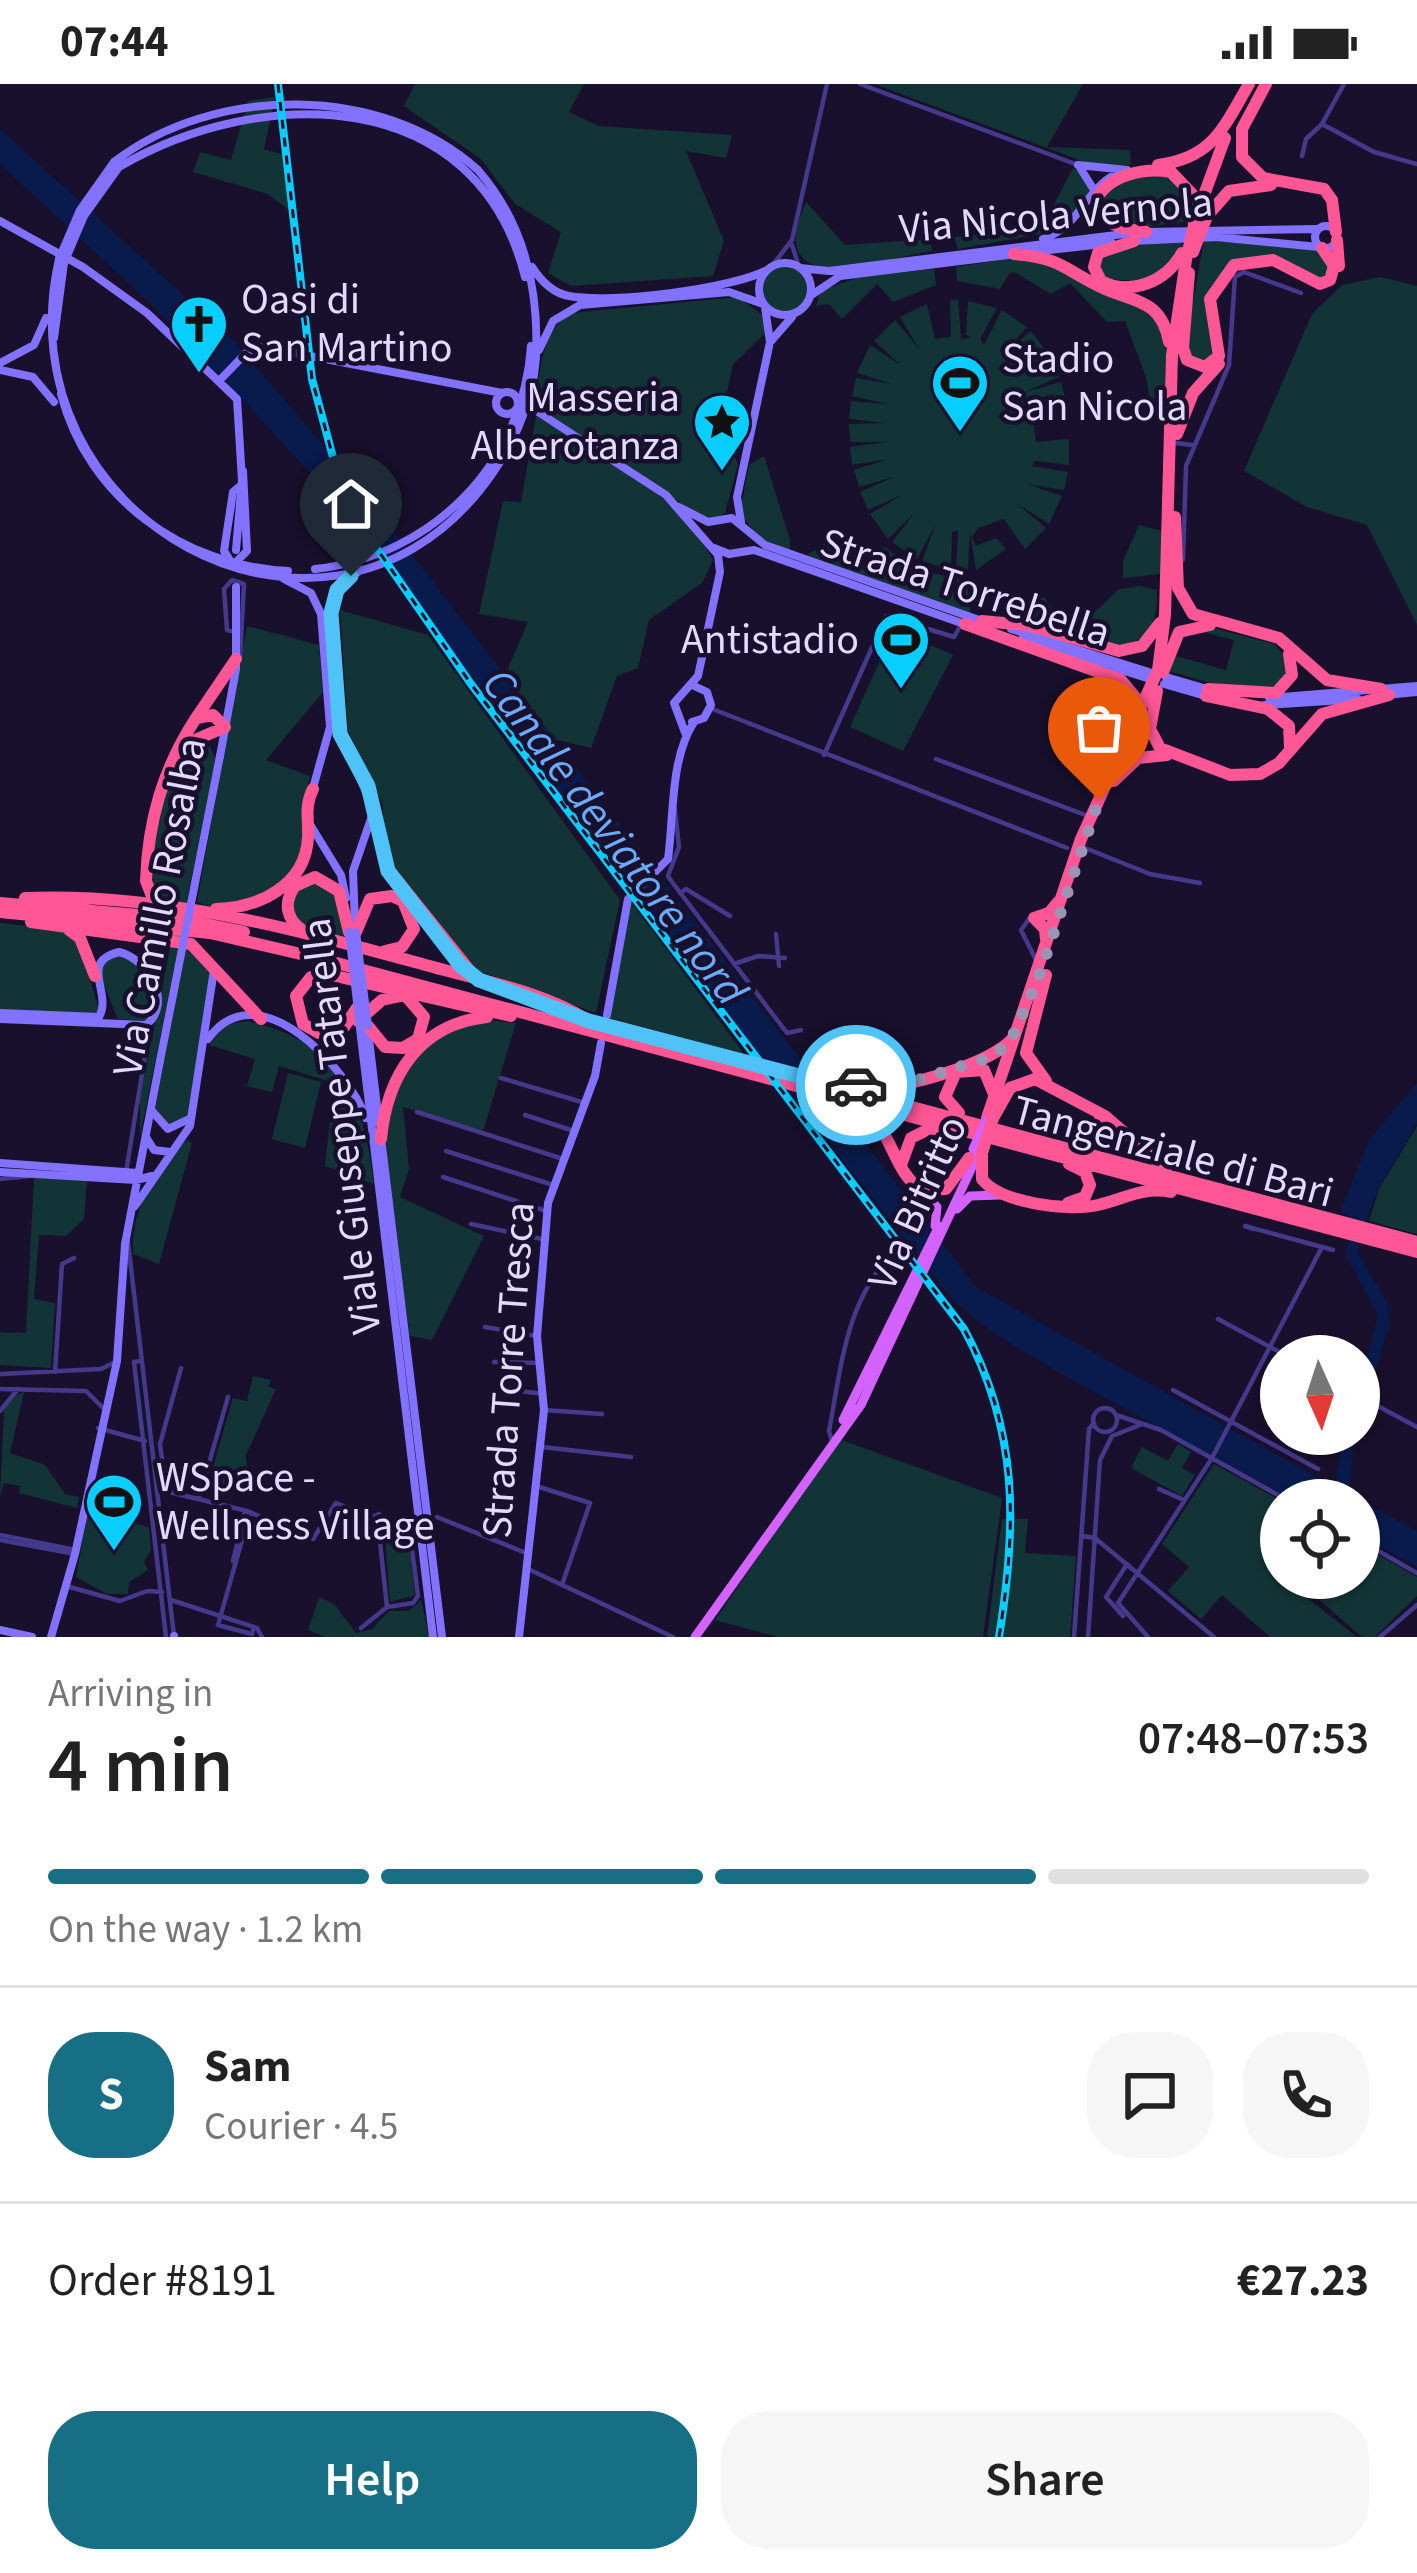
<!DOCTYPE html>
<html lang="en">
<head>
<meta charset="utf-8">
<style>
  body { margin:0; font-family:"Source Sans 3",sans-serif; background:#f6f6f6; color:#222; height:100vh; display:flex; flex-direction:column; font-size:45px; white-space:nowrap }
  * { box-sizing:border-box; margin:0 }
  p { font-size:39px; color:#767676 }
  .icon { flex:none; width:66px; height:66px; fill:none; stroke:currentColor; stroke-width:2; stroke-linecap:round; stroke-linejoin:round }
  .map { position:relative; height:1553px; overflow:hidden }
  .drawer { display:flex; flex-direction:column; background:#fff; flex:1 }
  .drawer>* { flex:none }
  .needle { width:78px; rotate:177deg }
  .tools { position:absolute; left:1260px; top:1251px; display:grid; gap:24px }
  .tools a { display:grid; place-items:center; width:120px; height:120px; border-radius:50%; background:#fff; box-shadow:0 3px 9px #0004; font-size:60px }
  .pin { position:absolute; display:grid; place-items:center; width:102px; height:102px; color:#fff; margin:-123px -51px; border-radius:50% 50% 50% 0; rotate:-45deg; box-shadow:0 0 12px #0007 }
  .pin .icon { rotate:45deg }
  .courier { position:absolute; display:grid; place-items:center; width:120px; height:120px; margin:-60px; border:9px solid #4fc3f7; border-radius:50%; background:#fff; color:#222; box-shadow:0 3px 15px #0007 }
  .head em { font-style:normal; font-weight:600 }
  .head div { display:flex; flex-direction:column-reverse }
  .head { display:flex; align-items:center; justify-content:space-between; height:204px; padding:0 48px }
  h1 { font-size:78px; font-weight:600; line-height:90px }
  .bar { display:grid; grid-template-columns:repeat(4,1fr); gap:18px 12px; align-content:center; height:144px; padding:0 48px }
  .bar i { height:15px; border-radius:9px; background:#e0e0e0 }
  .bar .active { background:#166f85 }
  .bar p { grid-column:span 4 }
  .line { display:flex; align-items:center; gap:30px; padding:0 48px; border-top:3px solid #e0e0e0 }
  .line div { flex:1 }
  .round { display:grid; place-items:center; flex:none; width:126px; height:126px; border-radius:48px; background:#f6f6f6 }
  .action { display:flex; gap:24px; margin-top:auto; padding:24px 48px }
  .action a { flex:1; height:138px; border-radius:48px; background:#166f85; color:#fff; font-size:48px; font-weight:600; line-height:138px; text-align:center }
  .action a+a { background:#f6f6f6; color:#222 }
  .status { display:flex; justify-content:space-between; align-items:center; height:84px; padding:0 60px; background:#fff; direction:ltr }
  .status svg { height:33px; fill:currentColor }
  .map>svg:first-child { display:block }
  .green { fill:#133436; fill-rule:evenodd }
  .water { fill:#091b4c }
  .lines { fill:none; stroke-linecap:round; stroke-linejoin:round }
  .street { stroke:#45398c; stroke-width:4.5 }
  .secondary { stroke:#8372ff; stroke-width:8 }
  .primary { stroke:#d462ff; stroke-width:9 }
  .highway { stroke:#ff5696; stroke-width:12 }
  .rail-casing { stroke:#07ceff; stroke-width:8 }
  .rail { stroke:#18102c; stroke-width:3; stroke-dasharray:9; stroke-linecap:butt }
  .secondary-bridge { stroke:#8372ff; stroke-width:8 }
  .primary-bridge { stroke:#d462ff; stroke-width:9 }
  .highway-bridge { stroke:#ff5696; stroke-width:12 }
  .done { stroke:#9c94b5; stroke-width:12; stroke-dasharray:0 21.6 }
  .route { stroke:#4fc3f7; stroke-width:15 }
  .labels { text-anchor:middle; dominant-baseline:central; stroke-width:9; stroke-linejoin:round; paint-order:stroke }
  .street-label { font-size:42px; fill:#e3dbff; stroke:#18102c }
  .poi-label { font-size:42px; fill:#e3dbff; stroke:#18102c; text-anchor:start }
  .water-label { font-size:45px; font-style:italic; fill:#69abff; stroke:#18102c }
</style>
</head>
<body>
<div class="status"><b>07:44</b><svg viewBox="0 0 49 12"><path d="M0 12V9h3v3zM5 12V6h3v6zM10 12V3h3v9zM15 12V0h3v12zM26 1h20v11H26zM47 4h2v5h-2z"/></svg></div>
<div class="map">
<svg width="1417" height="1553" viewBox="0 0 1417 1553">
  <rect width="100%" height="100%" fill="#18102c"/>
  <path class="green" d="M415 0H584L569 28 599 42 732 51 726 74 686 67 724 157 713 192 571 202 548 189 561 148 515 120 481 75 404 22Z
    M874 0H1083L1047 63 1130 66 1131 81 1098 83Z
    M275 13 264 65 284 71 290 127 268 110 193 88 200 68 231 76 248 17Z
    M1073 84 1088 93 1091 109 1058 147 958 165 954 153 1042 143Z
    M1168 90 1190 114 1184 138 1135 144 1103 129 1106 106 1120 96Z
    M806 118 845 161 930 155 932 167C878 176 761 218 806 118Z
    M1204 156 1316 165 1331 185 1321 198 1291 182 1246 175 1212 202 1215 275 1194 280 1186 258Z
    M1182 157C1178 199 1131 200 1100 193L1099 176 1116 163Z
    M1007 175 1040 177 1136 214 1167 249 1164 325 1152 329 1146 293 1125 237 1107 238 1070 199 1051 210 1016 189 1010 188 1000 205 957 197 956 183Z
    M762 205a23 23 0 1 1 46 0a23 23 0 1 1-46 0Z
    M934 185 936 201 893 218 877 200 842 235 829 220 816 222 820 207 859 193Z
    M1380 193 1417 202V541L1367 441 1307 423 1244 387 1312 230 1342 201Z
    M738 213 761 230 767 248 733 280 721 336 738 381 725 429 711 436 687 423 534 322C541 289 540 248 571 229Z
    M950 216H958L961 255 971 253 966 251 968 217 997 224 980 255 984 261 1002 226 1027 243 1005 268 1000 265 1002 271 1031 247 1049 271 1018 291 1052 276 1059 293 1025 308 1061 298 1066 317 1057 319 1053 310 1031 318 1036 358 1069 355V381L1035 377 1032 382 1068 388 1064 406 1027 400 1062 412 1049 440 1016 419 1046 444 1025 465 1004 435 978 444 972 453 976 462 996 454 1006 465 976 486 970 448 968 486H956L958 446 952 448 951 486 922 477 935 441 917 475 892 458 915 428 888 455 870 430 902 411 868 426 860 408 894 393 859 403 854 386 888 375 852 381 850 363 886 358H850L849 340 885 339 849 335 851 317 887 320 852 312 856 294 892 300 857 289 870 261 902 282 874 257 895 236 920 266 900 233 927 220 935 255 951 253Z
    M536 332C598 371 679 407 713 476L702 499 649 536 638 584 617 592 591 664 553 655 505 591 528 538 479 530 503 417 521 418Z
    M764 372 790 456V467L759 454 740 429 749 381Z
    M1139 441 1162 447 1161 490 1123 494V477Z
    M833 454 861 485 884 463 919 486 967 497 971 530 807 471Z
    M1140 502 1157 506C1161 599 1065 549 1007 535V530L1044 513 1064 541 1077 545 1119 505Z
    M340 526 428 551 620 816 596 929 467 883 383 767V721L348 646Z
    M247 542 319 561 323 608 266 676 310 692C296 757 321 789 244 816 226 822 214 826 197 818Z
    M1209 543 1275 560 1292 583 1274 606 1211 599 1168 587 1179 552ZM1200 547 1234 556 1226 586 1176 572 1184 553Z
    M894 545 953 571 903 667 850 643Z
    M206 656 216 674 186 821 157 813C141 760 163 709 185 661Z
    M307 797 337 807 344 855 306 845 292 834 291 812Z
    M631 818 744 970 610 934Z
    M0 839 60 845 78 856 100 929 0 926Z
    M171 859 179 860 140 1053V1012Z
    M186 861 210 889V900L189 1032 170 1043 155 1027Z
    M122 871 137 879 154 904 150 937 118 935 99 889 107 875Z
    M485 936 516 939 483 1047 403 1023 409 1085 400 1113 484 1152 432 1256 410 1252C401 1179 367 1054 401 988 418 956 454 946 485 936Z
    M248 937C339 958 364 1014 374 1100L325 1082 334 999 279 982 272 1008 247 1002 255 975 209 961 226 940Z
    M288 989 321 998 305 1064 272 1055Z
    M1417 1042V1150L1369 1137 1379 1105Z
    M187 1056 192 1059 159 1180 133 1170C130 1126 156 1085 187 1056Z
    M34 1094 87 1097 84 1135 66 1152 39 1151 34 1215 55 1219 51 1284 0 1281V1248L26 1249Z
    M253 1292 271 1296 268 1303 276 1305 246 1371 249 1408 209 1397 233 1314 247 1317Z
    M24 1308 10 1369 45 1381 65 1410 79 1413 77 1424 19 1409 20 1402 4 1399 0 1412 4 1326 12 1313Z
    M839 1355 1002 1414 983 1553H778L715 1536Z
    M1178 1360 1191 1368 1182 1384 1195 1391 1182 1412 1131 1384 1142 1363 1168 1377Z
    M1214 1380 1281 1417V1471L1268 1483 1357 1553H1270L1222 1511 1201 1535 1168 1507 1189 1483 1162 1460Z
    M88 1426 149 1443 151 1466 144 1478 148 1486 129 1498 128 1510H107L76 1493Z
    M1002 1435H1028L1025 1469 1076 1472 1070 1553H987Z
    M384 1441 408 1454 415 1511 390 1518Z
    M1359 1460 1417 1493V1512L1375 1553H1362L1294 1494H1359Z
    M319 1513 334 1520 356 1549 372 1545 389 1527H409L421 1516 429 1553H325L308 1546Z"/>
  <path class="water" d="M0 45 235 258 369 415 976 1203 1335 1403 1343 1350H1355L1348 1410 1417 1447V1483L1359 1452V1416H1293L1065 1292 990 1247 954 1217 641 820 360 443 227 299 228 292 214 288 156 225 0 80Z
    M1417 999V1040L1378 1105 1358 1158V1169L1387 1218 1390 1239 1359 1341V1306L1378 1231 1346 1172 1353 1133 1340 1129 1369 1056Z"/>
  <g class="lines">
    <path class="street" d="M860 0 1078 81
      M1322 40 1344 0
      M1302 72 1306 55 1322 40 1374 68 1417 80
      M792 161 799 183
      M771 183 792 156 827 0
      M1176 359 1193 361
      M1183 476 1186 382 1229 281 1235 193 1244 188 1301 209
      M235 548 227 546 224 505 232 496 244 500 240 574
      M710 624 1067 764
      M824 671 886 532 954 553 962 539
      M936 675 1088 732
      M675 725 679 763 668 792 672 798 787 949 801 946
      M1085 764 1150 790 1200 799
      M680 809 686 805 730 832
      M1029 835 1021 846 1036 876
      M776 850 779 882
      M734 880 758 872 785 874
      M501 994 585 1019
      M417 1028 563 1075
      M525 1031 574 1047
      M446 1067 553 1101
      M126 1088 146 966 145 952 132 943
      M443 1093 546 1127
      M0 1095 30 1092
      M471 1140 542 1155
      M1254 1145 1245 1142 1333 1166
      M128 1158 174 1552
      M1218 1235 1287 1272
      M485 1243 537 1252
      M140 1277 134 1278 166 1553
      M494 1278 540 1279
      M55 1288 62 1180 74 1174
      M0 1290 101 1285 117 1277
      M0 1305 86 1307 103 1324
      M512 1306 544 1310
      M1173 1306 1318 1385
      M1359 1312 1417 1343
      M1093 1336a12 12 0 1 1 24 0a12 12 0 1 1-24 0Z
      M544 1326 602 1330
      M0 1327 18 1305
      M1116 1331 1161 1346 1287 1416
      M98 1344 145 1357
      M832 1357 829 1347C842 1279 846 1212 899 1163
      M542 1363 631 1373
      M536 1402 590 1419 562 1501
      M157 1405 247 1427 313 1455 336 1419 373 1433
      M1159 1405 1184 1416
      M166 1406 160 1360 181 1284
      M199 1414 228 1313
      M250 1428 218 1541 252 1550 254 1543
      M379 1430 382 1436 376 1439 373 1433Z
      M437 1433 526 1469
      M378 1439 387 1523 413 1519 418 1512 410 1450 382 1436
      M0 1451 76 1466
      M1082 1452 1095 1454 1214 1553
      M0 1456 75 1470
      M1359 1456 1417 1489
      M233 1477 245 1427
      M526 1484 673 1553
      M66 1502 120 1517 147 1507 162 1508
      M171 1516 257 1544 262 1553
      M1123 1532 1106 1513 1127 1480
      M361 1544 387 1523
      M1074 1553 1089 1345 1094 1339
      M1088 1553 1100 1376 1112 1352 1140 1341
      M1148 1553 1118 1519 1212 1374 1322 1163
      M1380 1553 1417 1521"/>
    <path class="secondary" d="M1078 81 1127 86
      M1079 82 1094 106
      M119 83C261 0 477 0 525 193
      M0 137 83 183 147 229 237 315 242 396 236 466
      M1315 153a11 11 0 1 1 22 0a11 11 0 1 1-22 0Z
      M1147 148 1317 145
      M1043 155C1080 142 1084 108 1114 91
      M1133 157 1216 153 1319 163
      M1031 168 1112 159
      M59 175C0 433 318 609 481 405 511 367 533 321 536 273 539 205 524 139 478 86 383 0 215 0 114 78
      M759 205a26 26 0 1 1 52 0a26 26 0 1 1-52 0Z
      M532 183C541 197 552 209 569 212 610 220 732 205 767 186
      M800 184 829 187 1132 149
      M810 212 840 192 1016 170
      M54 254 64 179
      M771 257 792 233
      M539 266 553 237 580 221 729 208 763 220
      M0 279 34 261 46 234
      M0 286 33 293 54 318
      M219 297 246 269 263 263 502 309
      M496 319a11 11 0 1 1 22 0a11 11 0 1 1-22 0Z
      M61 310C88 414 183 482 288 487
      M538 328 666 411 718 471 720 488 698 592 674 619 686 651
      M679 423 708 438 732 434 765 461 985 538
      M741 438 737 413 770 258 765 223
      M714 464 729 470 754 466 967 541
      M231 478 224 467 233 408 239 403
      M235 479 247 467 243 387
      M315 485C433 472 523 380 531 262
      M284 495 311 509 321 530 330 643 313 704
      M1011 545 1152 589
      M1022 555 1150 595
      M1166 593 1207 605
      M1164 600 1209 613
      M692 601 707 608 711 621 704 634 692 638
      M1385 611 1417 608
      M1269 614 1417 602
      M1265 621 1358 615
      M220 672 236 585V503
      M311 742 341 791 346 814
      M355 841 353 787 374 726 340 650 330 529 343 498 361 486
      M0 929 99 933C113 909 78 878 119 868 148 875 174 919 146 941L0 935
      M607 931 628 815 668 775C674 732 670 675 694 638
      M368 947 379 1039
      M361 953 433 1553
      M208 955C258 885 348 985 366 1034
      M151 1026 168 1045 189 1035
      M146 1053 154 1066 170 1068
      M381 1054 442 1553
      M0 1079 138 1089
      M0 1088 136 1096 152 1092
      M135 1122 190 1042 214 886
      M0 1546 32 1553
      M174 1552V1553
      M51 1553 75 1470 117 1277 125 1160 160 977
      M519 1553 544 1326 537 1252 548 1119 595 992 601 959"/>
    <path class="primary" d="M921 1106 937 1123 935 1142
      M957 1125 970 1112 1000 1111
      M843 1336 939 1142
      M695 1553 861 1321 979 1068"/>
    <path class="highway" d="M1266 0 1242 45V73L1263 94 1324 105 1332 116 1336 148
      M1158 81C1213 74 1223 44 1249 0
      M1197 130 1225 54
      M1207 132 1229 107 1271 101
      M1146 148C1123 145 1102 142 1096 116 1108 91 1145 83 1171 88L1192 110 1194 140
      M1337 156 1339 182
      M1134 157 1098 169 1094 183 1101 197C1131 212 1166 198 1182 169
      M1014 170C1062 174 1063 185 1101 203 1134 219 1161 214 1169 258
      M1189 189 1183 264 1187 276 1205 283 1219 272 1210 215 1234 181 1273 176 1320 200 1330 196 1334 182 1322 164
      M1177 350 1193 309 1219 280
      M1175 433 1178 504 1193 530 1279 554 1327 596 1381 605
      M982 537 1027 541 1119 567 1142 562 1160 539
      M965 540 1121 596 1136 614 1135 632
      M1163 588 1179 548 1210 541
      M1208 605 1276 609 1292 591 1289 570
      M1157 607 1150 645 1160 664 1230 691 1260 690 1279 679 1322 630 1389 611
      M1206 612 1268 625 1289 642 1290 663
      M196 634 236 575
      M1114 697 1138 674 1167 671
      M375 734 389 786 474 892
      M25 814C164 808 300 847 433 883 483 897 544 908 589 937
      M0 819 173 834 244 848
      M166 821 152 812 146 797C148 736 163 685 196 634L213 631 225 643 179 663
      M216 825C258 824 306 802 308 753 309 735 304 723 313 705
      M0 828 210 849 318 874 1417 1168
      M31 838 191 860 261 935
      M69 846 80 854 95 892
      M303 847C286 835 283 819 295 802L315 793 339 807 349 848
      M356 848 370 815 392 812 403 817 414 845 402 863 385 867
      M1046 856 1045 845 1034 834 1049 829 1058 818
      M148 888 150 867 165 856
      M1046 891 1026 969 1046 997
      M357 924 344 943 319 949 303 940 296 912 311 893 331 891 511 932
      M358 937 382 916 405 911 424 933 418 955 403 964 385 963 368 942
      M601 940 1417 1158
      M866 1004C898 1007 994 979 1013 954
      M857 1023C894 1043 890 1084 921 1106L946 1105 969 1074
      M959 1029 945 1013 956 988 984 986 993 1008
      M987 1034 1081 755 1158 586 1165 531 1172 271 1187 169
      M992 1036 1010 1004 1035 995 1105 1032 1166 1085
      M381 1055C387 992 419 940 487 933
      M1078 1061 1102 1055 1100 1031
      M982 1069V1095C1000 1119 1069 1128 1098 1121 1124 1115 1144 1102 1171 1108
      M901 1081 911 1054 929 1045 943 1046
      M1068 1119 1085 1113 1090 1101 1085 1088 1069 1080"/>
    <g class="rail-casing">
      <path id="rail" d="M278 0 312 295 334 377 366 449 471 600 964 1245C1019 1347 1017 1442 999 1553"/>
    </g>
    <use href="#rail" class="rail"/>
    <path class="secondary-bridge" d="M59 175 80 126 114 78
      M64 179 84 132 119 83
      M349 848 361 953
      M356 848 368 942
      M160 977 220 672"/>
    <path class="primary-bridge" d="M973 1065 986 1037"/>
    <path class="highway-bridge" d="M1188 167 1196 133
      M1193 168 1207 132
      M982 1069 995 1027"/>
  </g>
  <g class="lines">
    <path class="done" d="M856 1001 905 1000 988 974 1009 960 1037 898 1099 716"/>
    <path class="route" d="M351 492 337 506 331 529 340 650 368 702 388 787 460 881 479 896 589 937 830 1000 856 1001"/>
  </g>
  <defs>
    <g id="church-pin" transform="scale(3)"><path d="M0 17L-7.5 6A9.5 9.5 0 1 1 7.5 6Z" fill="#07ceff" stroke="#18102c"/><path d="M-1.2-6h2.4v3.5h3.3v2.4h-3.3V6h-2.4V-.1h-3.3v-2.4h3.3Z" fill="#111"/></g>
    <g id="stadium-pin" transform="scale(3)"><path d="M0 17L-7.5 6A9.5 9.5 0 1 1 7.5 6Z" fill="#07ceff" stroke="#18102c"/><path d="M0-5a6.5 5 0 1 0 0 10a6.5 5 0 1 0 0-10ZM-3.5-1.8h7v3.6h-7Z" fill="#111"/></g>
    <g id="sight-pin" transform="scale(3)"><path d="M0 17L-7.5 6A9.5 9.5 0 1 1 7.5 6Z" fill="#07ceff" stroke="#18102c"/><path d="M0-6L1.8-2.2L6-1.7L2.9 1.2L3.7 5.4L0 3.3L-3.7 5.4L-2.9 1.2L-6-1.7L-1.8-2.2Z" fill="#111"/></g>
  </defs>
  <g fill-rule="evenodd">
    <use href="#church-pin" x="199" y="240"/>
    <use href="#stadium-pin" x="960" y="299"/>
    <use href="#sight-pin" x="722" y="338"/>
    <use href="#stadium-pin" x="901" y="556"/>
    <use href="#stadium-pin" x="114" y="1418"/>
  </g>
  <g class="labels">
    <g class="street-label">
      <text transform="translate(1056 132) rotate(-5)">Via Nicola Vernola</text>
      <text transform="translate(965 504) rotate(18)">Strada Torrebella</text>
      <text transform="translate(160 823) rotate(-79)">Via Camillo Rosalba</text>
      <text transform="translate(342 1042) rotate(-97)">Viale Giuseppe Tatarella</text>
      <text transform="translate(1173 1068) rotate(15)">Tangenziale di Bari</text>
      <text transform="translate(918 1119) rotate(-66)">Via Bitritto</text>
      <text transform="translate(509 1286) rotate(-86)">Strada Torre Tresca</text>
    </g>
    <g class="poi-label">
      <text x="241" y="216">Oasi di<tspan x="241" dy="48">San Martino</tspan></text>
      <text x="1002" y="275">Stadio<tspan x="1002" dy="48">San Nicola</tspan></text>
      <text x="680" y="314" text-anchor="end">Masseria<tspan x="680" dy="48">Alberotanza</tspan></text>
      <text x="859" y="556" text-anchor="end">Antistadio</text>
      <text x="156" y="1394">WSpace -<tspan x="156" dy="48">Wellness Village</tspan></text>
    </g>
    <g class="water-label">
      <text transform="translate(614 753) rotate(53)">Canale deviatore nord</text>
    </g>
  </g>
</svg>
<div class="tools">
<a><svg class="needle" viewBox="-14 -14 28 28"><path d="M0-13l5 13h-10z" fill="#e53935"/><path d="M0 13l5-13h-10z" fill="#767676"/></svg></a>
<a><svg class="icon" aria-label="locate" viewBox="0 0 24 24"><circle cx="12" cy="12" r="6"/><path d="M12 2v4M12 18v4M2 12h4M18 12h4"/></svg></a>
</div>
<div class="pin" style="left:1099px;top:716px;background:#ea580c"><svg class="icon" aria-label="bag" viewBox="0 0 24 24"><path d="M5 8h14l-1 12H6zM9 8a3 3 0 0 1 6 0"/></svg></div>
<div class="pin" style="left:351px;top:492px;background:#1f2937"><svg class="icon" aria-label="home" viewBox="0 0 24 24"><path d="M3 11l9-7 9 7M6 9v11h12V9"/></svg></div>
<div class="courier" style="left:856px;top:1001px"><svg class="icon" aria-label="car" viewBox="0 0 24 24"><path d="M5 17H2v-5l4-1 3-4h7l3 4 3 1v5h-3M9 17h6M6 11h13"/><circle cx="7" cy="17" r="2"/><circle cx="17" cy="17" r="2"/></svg></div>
</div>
<section class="drawer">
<div class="head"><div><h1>4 min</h1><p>Arriving in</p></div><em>07:48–07:53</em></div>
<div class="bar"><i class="active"></i><i class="active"></i><i class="active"></i><i></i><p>On the way · 1.2 km</p></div>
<div class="line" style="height:216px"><b class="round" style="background:#166f85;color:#fff">S</b><div><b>Sam</b><p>Courier · 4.5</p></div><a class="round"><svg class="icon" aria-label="chat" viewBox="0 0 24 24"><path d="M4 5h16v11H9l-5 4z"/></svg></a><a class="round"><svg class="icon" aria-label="phone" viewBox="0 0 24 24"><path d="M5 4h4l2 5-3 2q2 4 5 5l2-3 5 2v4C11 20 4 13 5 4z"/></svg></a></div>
<div class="line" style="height:156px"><div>Order #8191</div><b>€27.23</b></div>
<div class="action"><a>Help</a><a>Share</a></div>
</section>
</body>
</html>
